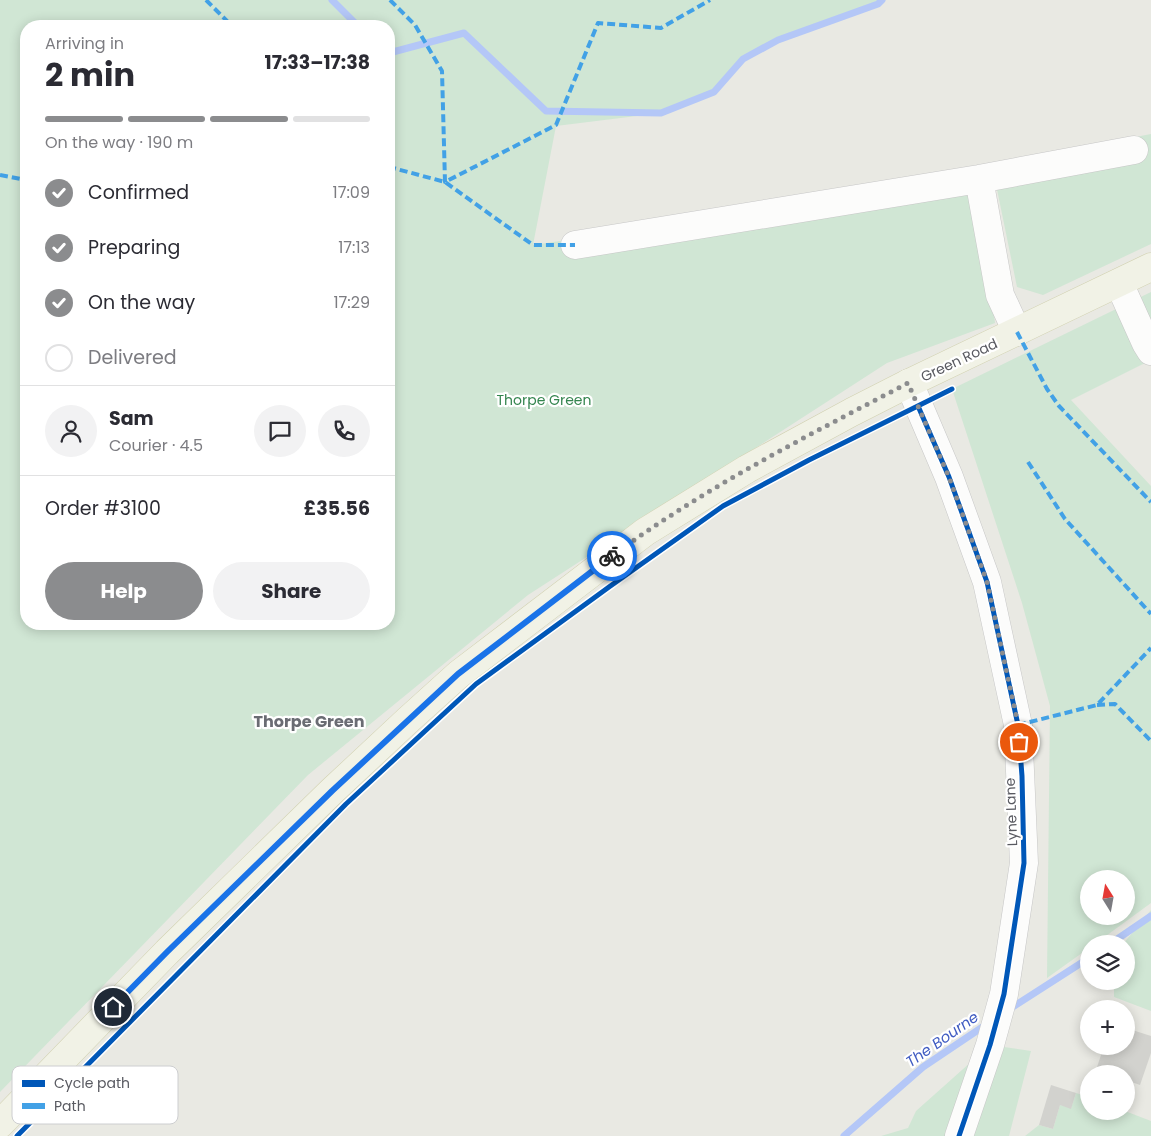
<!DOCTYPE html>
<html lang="en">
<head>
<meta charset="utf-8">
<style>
  body { margin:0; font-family:Poppins,sans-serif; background:#f2f2f3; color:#2b2b33; height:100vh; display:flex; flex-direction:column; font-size:19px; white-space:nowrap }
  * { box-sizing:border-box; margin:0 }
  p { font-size:16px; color:#7c7c81 }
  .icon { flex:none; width:28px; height:28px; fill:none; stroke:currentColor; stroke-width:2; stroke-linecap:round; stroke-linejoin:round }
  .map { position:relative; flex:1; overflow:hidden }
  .sheet { position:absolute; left:20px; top:20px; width:375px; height:610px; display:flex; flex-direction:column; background:#fff; border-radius:20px; box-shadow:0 2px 12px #0003 }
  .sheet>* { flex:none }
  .needle { width:32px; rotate:349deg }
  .fabs { position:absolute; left:1080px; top:870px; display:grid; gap:10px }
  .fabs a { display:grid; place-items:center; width:55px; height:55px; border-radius:50%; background:#fff; box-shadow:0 2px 12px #0003; font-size:25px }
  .pin { position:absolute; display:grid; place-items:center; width:42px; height:42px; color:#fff; margin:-21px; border:2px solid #fff; border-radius:50%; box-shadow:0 1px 5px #0007 }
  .courier { position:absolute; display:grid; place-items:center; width:50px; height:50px; margin:-25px; border:4px solid #1a73e8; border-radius:50%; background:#fff; color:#222; box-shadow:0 1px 6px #0007 }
  .overview em { font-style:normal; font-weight:700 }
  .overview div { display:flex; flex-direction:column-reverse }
  .overview { display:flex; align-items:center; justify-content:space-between; height:85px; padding:0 25px }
  h1 { font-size:32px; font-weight:700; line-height:38px }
  .bar { display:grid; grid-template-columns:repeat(4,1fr); gap:8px 5px; align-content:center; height:60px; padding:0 25px }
  .bar i { height:6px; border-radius:4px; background:#e1e1e2 }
  .bar .selected { background:#8b8c8e }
  .bar p { grid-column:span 4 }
  .line { display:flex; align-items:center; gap:12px; padding:0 25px; border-top:1px solid #e1e1e2 }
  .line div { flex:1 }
  .round { display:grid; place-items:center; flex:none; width:52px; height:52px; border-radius:26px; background:#f2f2f3 }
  ol { padding:0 25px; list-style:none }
  li { display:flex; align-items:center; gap:15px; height:55px }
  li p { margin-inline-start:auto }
  li .icon { padding:5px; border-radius:50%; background:#8b8c8e; color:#fff; stroke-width:4 }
  li:last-child { color:#7c7c81 }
  li i { width:28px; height:28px; border:2px solid #e1e1e2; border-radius:50% }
  .cta { display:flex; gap:10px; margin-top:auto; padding:10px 25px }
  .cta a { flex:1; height:58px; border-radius:30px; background:#8b8c8e; color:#fff; font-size:20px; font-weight:700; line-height:58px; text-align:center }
  .cta a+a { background:#f2f2f3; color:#2b2b33 }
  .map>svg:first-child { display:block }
  .green { fill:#d0e6d4; fill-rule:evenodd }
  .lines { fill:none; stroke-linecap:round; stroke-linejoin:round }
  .stream { stroke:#b4c7f7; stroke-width:7 }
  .building { fill:#d2d2ce }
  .minor-casing { stroke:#c7c7c7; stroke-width:29 }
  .major-casing { stroke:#d1d1b0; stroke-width:29 }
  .minor { stroke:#fcfcfb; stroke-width:28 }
  .major { stroke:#f1f2e6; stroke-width:28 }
  .quiet { stroke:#42a1e6; stroke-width:4; stroke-dasharray:8 4; stroke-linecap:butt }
  .cycleway-casing { stroke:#fff; stroke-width:8 }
  .cycleway { stroke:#0057b8; stroke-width:5 }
  .done { stroke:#8b8c8e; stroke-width:5; stroke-dasharray:0 9 }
  .route { stroke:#1a73e8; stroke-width:6 }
  .labels { text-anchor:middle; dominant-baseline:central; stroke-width:4.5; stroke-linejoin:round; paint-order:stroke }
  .street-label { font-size:14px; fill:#595a61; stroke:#fff }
  .park-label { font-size:14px; fill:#34854f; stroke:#fff }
  .water-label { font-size:15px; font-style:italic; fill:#405cc2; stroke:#fff }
  .quarter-label { font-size:16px; font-weight:bold; fill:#6a6c73; stroke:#fff }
  .key { fill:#fff; stroke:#cdced0; stroke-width:1 }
  .key-label { font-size:14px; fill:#595a61 }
</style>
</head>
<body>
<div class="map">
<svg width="1151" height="1136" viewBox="0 0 1151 1136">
  <rect width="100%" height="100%" fill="#e9e9e3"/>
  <path class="green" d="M0 0H882L878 4 778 40 743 59 714 92 661 113 556 126 533 245 979 179 995 323 887 363 528 595 308 775 0 1092ZM26 26H389V624H26Z
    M1151 134V244L1043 295 1017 287 992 165Z
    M1151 292V360L1071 400 1151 486V903L1095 944H1089V948L1047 978 1050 706 1022 603 952 389ZM1089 879H1126V916H1089Z
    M1151 910V1011L1114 997V981H1126V944H1123Z
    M990 1045 1031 1051 1009 1136H881L908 1128 916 1111Z
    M1076 1093 1089 1097V1111H1125L1151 1121V1136H1025L1039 1125 1053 1129 1060 1105 1071 1108Z"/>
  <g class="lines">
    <path class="stream" d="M332 0 358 26
      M389 53 464 33 546 111 661 113 714 92 743 59 778 40 878 4 882 0
      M1110 944 1151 916
      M1008 1010 1089 958
      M844 1136 923 1067 987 1024"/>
  </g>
  <path class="building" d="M1126 1028 1151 1036V1053L1140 1085 1126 1080V1074H1108L1096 1070 1104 1046H1126Z
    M1051 1085 1076 1093 1071 1109 1060 1105 1053 1129 1039 1125Z"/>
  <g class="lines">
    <g class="minor-casing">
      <path id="minor" d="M979 179 1000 295 1017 332
        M575 245 979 179 1134 150
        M1119 283 1146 343 1151 351
        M909 383 949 477 987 582 1018 725 1024 863 1004 994 990 1045 959 1136"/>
    </g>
    <g class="major-casing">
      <path id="major" d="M0 1124 167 952 332 791 408 720 459 674 645 532 747 469 852 412 909 383 1151 267"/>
    </g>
    <use href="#minor" class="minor"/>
    <use href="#major" class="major"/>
    <path class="quiet" d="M206 0 232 26
      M390 0 415 25 442 71 445 182 556 125 598 23 661 28 710 0
      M389 165 393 168 445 182 533 245H575
      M0 175 26 180
      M389 189 393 168
      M1017 332 1047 389 1059 406 1151 502
      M1028 462 1065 519 1151 614
      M1097 705 1115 704 1151 741
      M1018 725 1097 705 1151 648"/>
    <g class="cycleway-casing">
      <path id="cycleway" d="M918 406 949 477 987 582 1018 725 1022 776 1024 863 1004 994 990 1045 959 1136
        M17 1136 346 804 476 684 609 587 723 506 809 460 952 389"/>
    </g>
    <use href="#cycleway" class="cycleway"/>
  </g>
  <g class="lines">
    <path class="done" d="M612 556C704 488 807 436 908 383L949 477 987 582 1018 724 1019 742"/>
    <path class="route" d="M113 1007 167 952 332 791 458 674 612 556"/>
  </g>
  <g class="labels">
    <g class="street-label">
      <text transform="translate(959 360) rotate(-25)">Green Road</text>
      <text transform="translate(1011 812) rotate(-92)">Lyne Lane</text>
    </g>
    <g class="park-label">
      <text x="544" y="400">Thorpe Green</text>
    </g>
    <g class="water-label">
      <text transform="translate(942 1039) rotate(-35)">The Bourne</text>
    </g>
    <g class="quarter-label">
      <text x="309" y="721">Thorpe Green</text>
    </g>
  </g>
  <rect x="12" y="1066" width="166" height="58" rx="8" class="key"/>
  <rect x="22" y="1080" width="23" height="7" fill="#0057b8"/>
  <rect x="22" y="1103" width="23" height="6" fill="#42a1e6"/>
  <g class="key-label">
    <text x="54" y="1088">Cycle path</text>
    <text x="54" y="1111">Path</text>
  </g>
</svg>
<div class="fabs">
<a><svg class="needle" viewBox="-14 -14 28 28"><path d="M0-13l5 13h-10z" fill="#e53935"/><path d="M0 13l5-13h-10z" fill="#7c7c81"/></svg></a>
<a><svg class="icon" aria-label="layers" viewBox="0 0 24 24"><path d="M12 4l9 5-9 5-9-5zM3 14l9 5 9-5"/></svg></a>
<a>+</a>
<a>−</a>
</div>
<div class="pin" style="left:1019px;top:742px;background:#ea580c"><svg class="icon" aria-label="bag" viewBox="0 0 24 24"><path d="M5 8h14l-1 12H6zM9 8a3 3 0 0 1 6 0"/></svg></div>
<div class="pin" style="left:113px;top:1007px;background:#1f2937"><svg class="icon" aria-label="home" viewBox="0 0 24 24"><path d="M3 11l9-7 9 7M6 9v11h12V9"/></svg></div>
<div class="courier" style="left:612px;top:556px"><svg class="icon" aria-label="bike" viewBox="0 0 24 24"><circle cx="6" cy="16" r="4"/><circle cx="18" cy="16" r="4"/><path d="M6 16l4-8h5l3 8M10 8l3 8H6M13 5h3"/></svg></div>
<section class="sheet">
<div class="overview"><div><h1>2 min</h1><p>Arriving in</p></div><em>17:33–17:38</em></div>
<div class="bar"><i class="selected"></i><i class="selected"></i><i class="selected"></i><i></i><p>On the way · 190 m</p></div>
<ol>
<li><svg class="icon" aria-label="check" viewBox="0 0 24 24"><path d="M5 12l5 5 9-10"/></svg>Confirmed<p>17:09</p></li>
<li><svg class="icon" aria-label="check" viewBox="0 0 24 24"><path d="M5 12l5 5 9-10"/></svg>Preparing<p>17:13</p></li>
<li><svg class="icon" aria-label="check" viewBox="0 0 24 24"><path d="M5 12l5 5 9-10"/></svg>On the way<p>17:29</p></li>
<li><i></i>Delivered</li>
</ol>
<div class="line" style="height:90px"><a class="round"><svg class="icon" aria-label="person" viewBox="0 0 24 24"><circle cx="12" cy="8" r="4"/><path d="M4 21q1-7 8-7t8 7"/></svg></a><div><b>Sam</b><p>Courier · 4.5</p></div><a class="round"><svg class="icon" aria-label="chat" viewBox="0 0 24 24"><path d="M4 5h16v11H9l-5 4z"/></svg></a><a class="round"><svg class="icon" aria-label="phone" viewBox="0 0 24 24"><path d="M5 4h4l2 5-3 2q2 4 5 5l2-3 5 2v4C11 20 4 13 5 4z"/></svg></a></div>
<div class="line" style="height:65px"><div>Order #3100</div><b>£35.56</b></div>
<div class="cta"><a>Help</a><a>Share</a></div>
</section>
</div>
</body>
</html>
